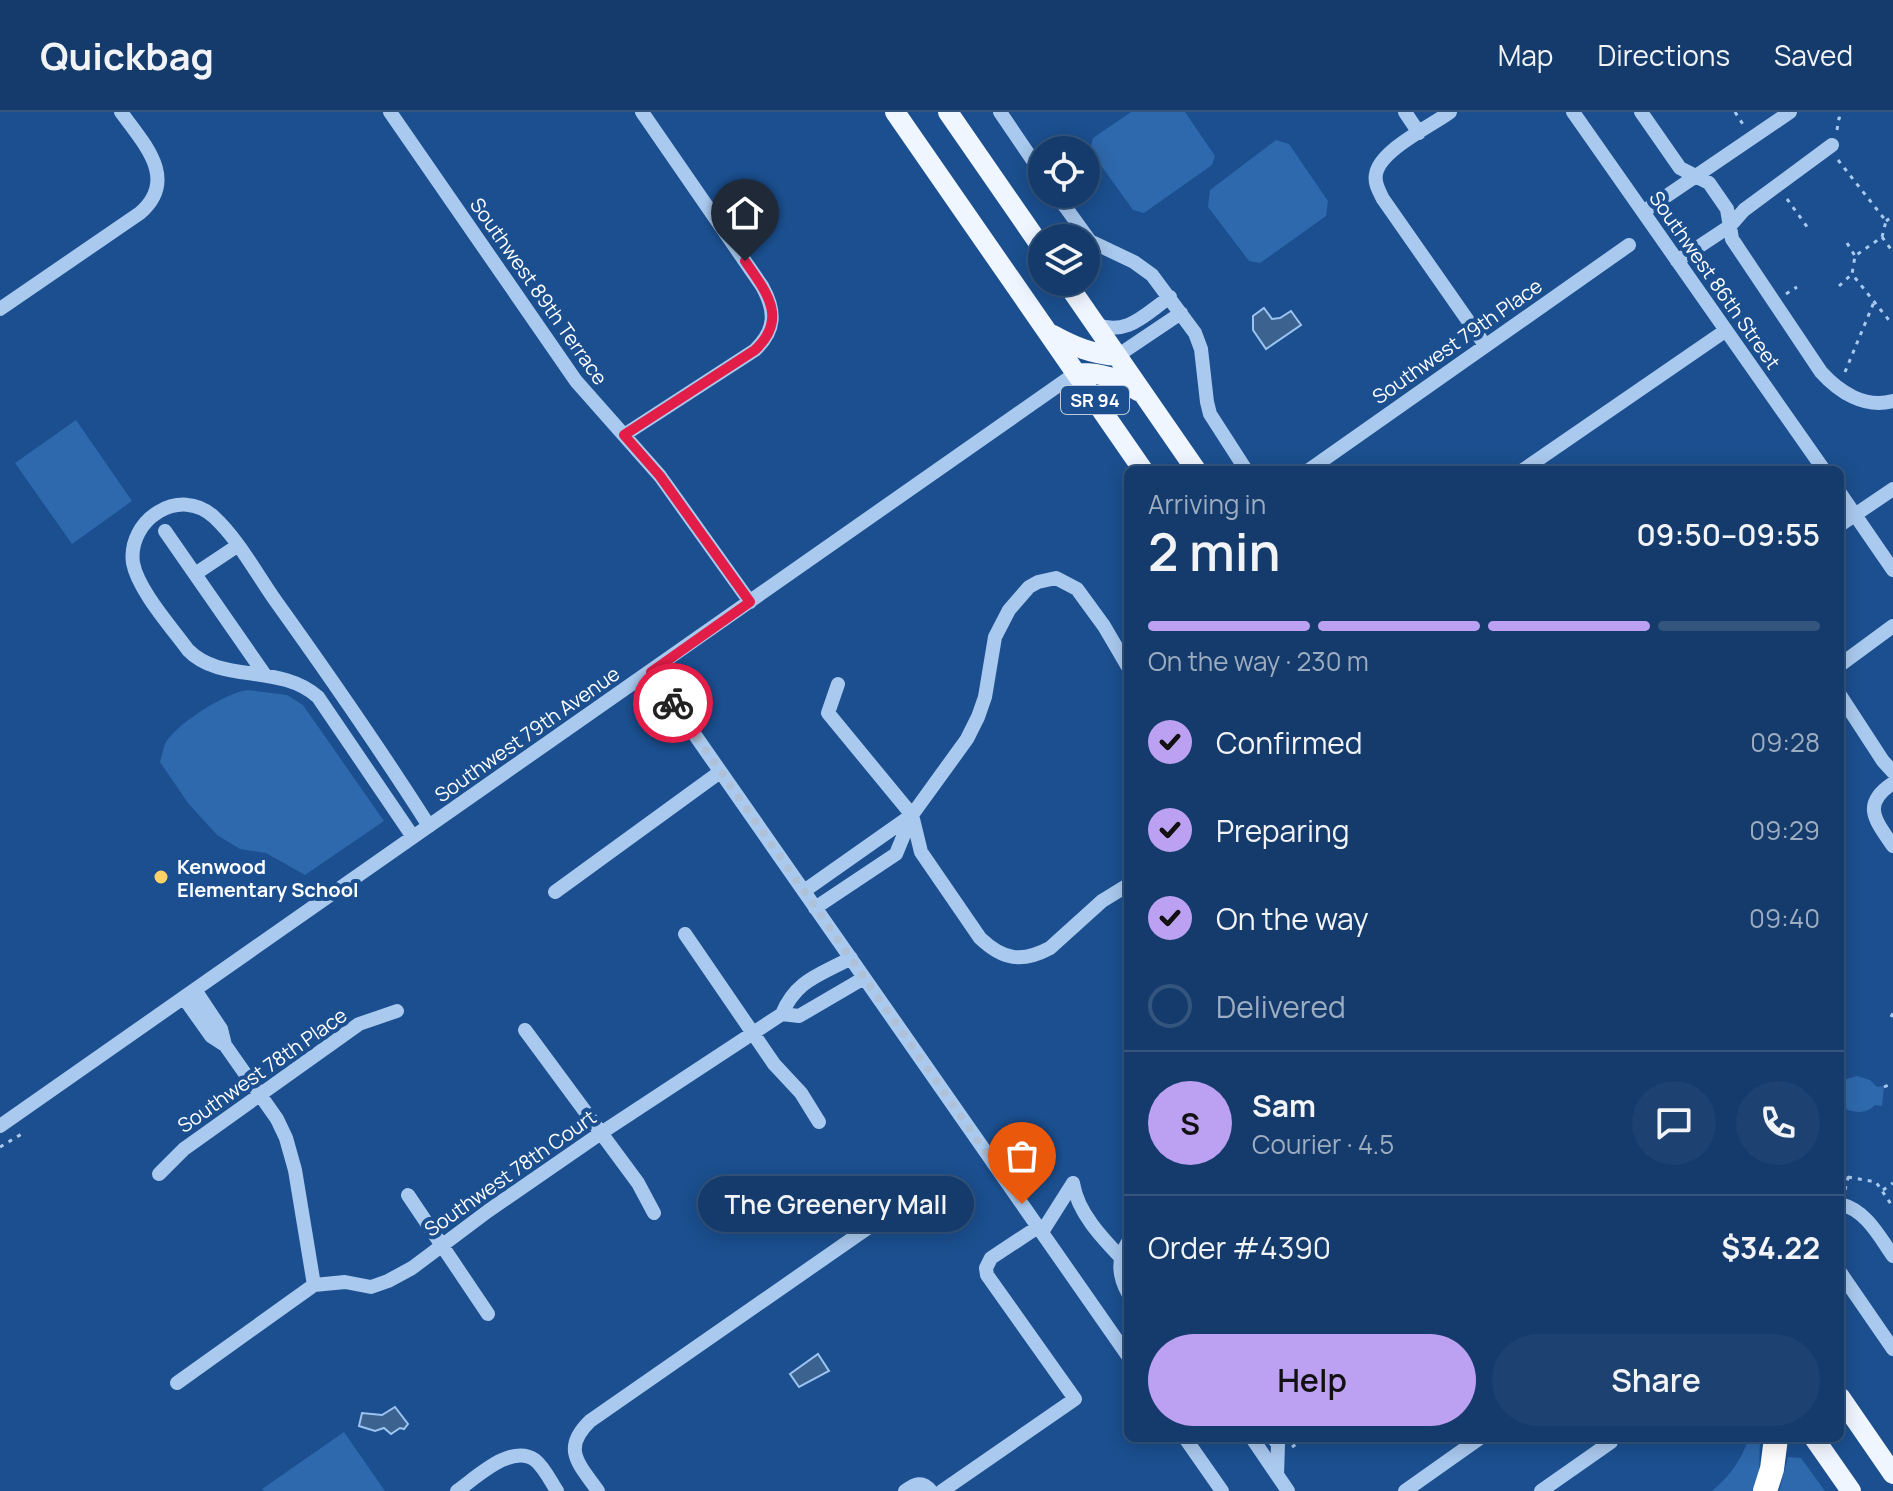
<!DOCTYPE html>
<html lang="en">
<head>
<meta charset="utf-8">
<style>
  body { margin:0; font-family:Manrope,sans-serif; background:#1d4271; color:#f1f3f6; height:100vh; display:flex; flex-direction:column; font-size:30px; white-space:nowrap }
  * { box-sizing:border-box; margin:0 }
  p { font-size:26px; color:#9dadc1 }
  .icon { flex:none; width:44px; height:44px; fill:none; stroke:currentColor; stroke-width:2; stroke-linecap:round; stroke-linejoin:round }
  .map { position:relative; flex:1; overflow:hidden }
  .side { position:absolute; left:1124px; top:354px; width:720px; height:976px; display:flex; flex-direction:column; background:#143b6b; border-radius:12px; box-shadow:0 4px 20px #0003,0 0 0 2px #33557e }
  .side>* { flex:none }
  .fabs { position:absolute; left:1028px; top:24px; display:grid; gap:16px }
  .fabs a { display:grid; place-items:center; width:72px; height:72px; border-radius:50%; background:#143b6b; box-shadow:0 4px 20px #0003,0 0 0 2px #33557e; font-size:40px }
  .pin { position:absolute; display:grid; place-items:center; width:68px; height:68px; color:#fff; margin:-82px -34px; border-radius:50% 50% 50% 0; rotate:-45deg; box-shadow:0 0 8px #0007 }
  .pin .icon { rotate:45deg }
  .courier { position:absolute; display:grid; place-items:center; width:80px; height:80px; margin:-40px; border:6px solid #e11d48; border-radius:50%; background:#fff; color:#222; box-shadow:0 2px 10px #0007 }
  .bubble { position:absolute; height:56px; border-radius:28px; background:#143b6b; box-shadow:0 4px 20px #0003,0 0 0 2px #33557e; font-size:26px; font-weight:600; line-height:56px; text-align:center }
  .headline em { font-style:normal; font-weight:600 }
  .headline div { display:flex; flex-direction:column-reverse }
  .headline { display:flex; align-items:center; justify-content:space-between; height:136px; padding:0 24px }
  h1 { font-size:52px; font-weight:600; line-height:60px }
  .bar { display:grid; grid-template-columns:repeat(4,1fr); gap:12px 8px; align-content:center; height:96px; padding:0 24px }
  .bar i { height:10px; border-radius:6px; background:#33557e }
  .bar .on { background:#bca0f2 }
  .bar p { grid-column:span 4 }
  .line { display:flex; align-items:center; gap:20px; padding:0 24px; border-top:2px solid #33557e }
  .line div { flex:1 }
  .round { display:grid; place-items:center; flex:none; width:84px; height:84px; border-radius:42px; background:#1d4271 }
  ol { padding:0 24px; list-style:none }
  li { display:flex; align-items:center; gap:24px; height:88px }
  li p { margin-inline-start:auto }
  li .icon { padding:8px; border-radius:50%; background:#bca0f2; color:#111; stroke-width:4 }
  li:last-child { color:#9dadc1 }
  li i { width:44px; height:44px; border:4px solid #33557e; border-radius:50% }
  .primary-button { display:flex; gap:16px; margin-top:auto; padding:16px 24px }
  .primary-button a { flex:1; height:92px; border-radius:48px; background:#bca0f2; color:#111; font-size:32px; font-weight:600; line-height:92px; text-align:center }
  .primary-button a+a { background:#1d4271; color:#f1f3f6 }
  header { display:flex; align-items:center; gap:48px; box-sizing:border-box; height:112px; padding:0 40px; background:#143b6b; border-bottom:2px solid #33557e }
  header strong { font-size:38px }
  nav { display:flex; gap:44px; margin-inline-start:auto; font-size:28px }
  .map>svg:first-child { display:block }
  .green { fill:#2e69ad }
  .water { fill:#3c6290; stroke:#9cc4f0; stroke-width:2 }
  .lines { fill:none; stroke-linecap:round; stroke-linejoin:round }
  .path { stroke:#a9c9ee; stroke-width:3; stroke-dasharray:4 6; stroke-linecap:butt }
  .minor { stroke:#a9c9ee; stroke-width:14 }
  .major { stroke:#f0f6ff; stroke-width:20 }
  .highway { stroke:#fff; stroke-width:24 }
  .minor-bridge { stroke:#a9c9ee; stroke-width:14 }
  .done { stroke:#afc1d8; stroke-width:8; stroke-dasharray:0 14.4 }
  .route { stroke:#e11d48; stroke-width:10 }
  .poi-dot { fill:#ffd166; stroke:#1b4f8f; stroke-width:3 }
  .labels { text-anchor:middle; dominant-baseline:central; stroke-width:8; stroke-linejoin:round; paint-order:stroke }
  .shield { fill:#1b4f8f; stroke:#bbcadd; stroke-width:2 }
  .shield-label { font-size:18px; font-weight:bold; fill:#fff }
  .street-label { font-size:20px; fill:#fff; stroke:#1b4f8f }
  .poi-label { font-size:20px; font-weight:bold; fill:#fff; stroke:#1b4f8f; text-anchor:start }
</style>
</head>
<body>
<header>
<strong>Quickbag</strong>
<nav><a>Map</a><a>Directions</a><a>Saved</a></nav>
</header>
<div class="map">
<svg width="1893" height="1379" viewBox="0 0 1893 1379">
  <rect width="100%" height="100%" fill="#1b4f8f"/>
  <path class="green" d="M1131 0H1185L1215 44 1212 53 1144 101 1133 98 1090 38 1093 26Z
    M1276 28 1289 32 1328 89 1326 104 1260 151 1249 149 1208 95 1210 78Z
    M76 308 132 389 72 432 15 351Z
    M248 578 287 583 303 593 384 709 305 763 266 741 240 737 217 723 188 691 160 650C162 644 163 637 165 632 175 612 227 580 248 578Z
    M1857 964 1870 968 1877 975 1884 974 1882 994 1875 993C1866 1003 1851 1001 1840 994V969Z
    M344 1320 385 1379H264L262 1377Z
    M1749 1326H1760L1759 1364 1753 1379H1712C1730 1364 1741 1348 1749 1326Z
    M1788 1345 1801 1346 1825 1379H1779Z"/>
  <path class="water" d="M1264 196 1272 207 1280 206 1291 199 1301 213 1266 237 1253 218V204Z
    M818 1242 829 1259 799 1275 790 1262Z
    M395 1295 408 1312 404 1317 400 1316 391 1322 384 1316 375 1319 359 1314 362 1301 382 1303Z"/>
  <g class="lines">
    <path class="path" d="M1735 0 1744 14
      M1837 18 1839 6 1844 7
      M1838 48 1886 109 1882 125 1855 144 1852 162 1892 212
      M1787 87 1808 116
      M1886 109 1893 104
      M1882 125 1893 140
      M1847 131 1855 144
      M1839 174 1852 162
      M1786 182 1797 175
      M1845 260 1874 190
      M1891 905 1893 901
      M1884 975 1893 971
      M0 1035 25 1020
      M1848 1065 1876 1070 1893 1095
      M1845 1078 1849 1062
      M1883 1078 1893 1071
      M1366 1326 1367 1328
      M1292 1335 1305 1326"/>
    <path class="minor" d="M390 0 576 269 660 364 750 490
      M1000 0 1042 62
      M1405 0 1419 21
      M1450 0C1431 14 1380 38 1376 62 1374 71 1379 79 1383 87L1485 233
      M1573 0 1824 358
      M1641 0 1680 56 1709 71 1727 97 1732 127 1821 260C1839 280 1865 297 1893 289
      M1056 82 1090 129 1134 150 1152 163 1195 221 1201 237 1207 290 1210 302 1246 358
      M1643 100 1790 0
      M1677 149 1730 114 1744 98 1832 33
      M0 197 140 101C179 67 144 32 121 0
      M1095 212C1127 225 1145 202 1170 185
      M1117 244 1181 201
      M624 323 755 238C776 218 776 199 762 174L642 0
      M1309 358 1629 133
      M1523 358 1725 219
      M1840 381 1893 458
      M1840 413 1893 377
      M165 419 265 563
      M195 462 237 434
      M1840 553 1893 514
      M651 560 1128 1244
      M838 572 828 601 912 703 921 740 980 826C1003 848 1022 851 1050 836L1102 789 1128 773
      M1840 583 1883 649 1893 660
      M1893 671C1861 692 1875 708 1893 734
      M413 725 318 585C280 551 221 572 188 538 172 516 138 478 133 451 127 408 180 373 214 405 238 427 256 461 275 488 328 562 380 637 429 714
      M804 779 912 703
      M555 780 720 660
      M815 796 896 742 912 703 967 627 978 605 985 585 995 525 1009 498 1029 475 1038 470 1056 466 1077 477 1104 514 1128 555
      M685 822 774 952 801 981 819 1010
      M184 886 211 924 225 933 221 917 195 878
      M782 902 799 904 864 866
      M525 918 638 1071 654 1101
      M225 933 277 1007 286 1026 295 1058 314 1173
      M0 1014 1076 261
      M159 1062 184 1037 359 912 397 899
      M1073 1071C1078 1103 1106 1130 1128 1153
      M408 1083 488 1202
      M1840 1092C1866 1098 1879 1124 1893 1144
      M1042 1120 1073 1071
      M1840 1160 1893 1237
      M177 1271 314 1173 345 1170 371 1175 388 1169 412 1156 488 1099 601 1021 782 902C796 868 820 863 851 846
      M1185 1326 1222 1379
      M1252 1326 1288 1379
      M1273 1326 1278 1332 1277 1363
      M457 1379C476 1366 511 1331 535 1348 544 1355 551 1370 557 1379
      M598 1379C579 1352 561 1337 590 1309L918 1081
      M905 1379C915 1372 922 1368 931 1379
      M942 1379 1075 1287 987 1163 986 1156 991 1146 1038 1115
      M1405 1379 1480 1326
      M1541 1379 1611 1330"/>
    <path class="major" d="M895 0 1143 358
      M948 0 1042 136
      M1066 170 1196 358
      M1053 223C1075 235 1092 242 1117 244
      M1076 261C1101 260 1117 266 1138 279
      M1840 1285 1893 1362
      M1814 1326 1851 1379"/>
    <path class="highway" d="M1765 1379 1772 1357 1776 1326"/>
    <path class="minor-bridge" d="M1128 1130C1117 1147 1118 1163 1128 1181"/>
  </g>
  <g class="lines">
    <path class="done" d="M673 591 1022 1092"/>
    <path class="route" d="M673 591 651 560 750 490 660 364 624 323 755 238C789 206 766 180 745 149"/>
  </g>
  <circle class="poi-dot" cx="161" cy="765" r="8"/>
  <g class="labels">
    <rect class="shield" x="1061" y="274" width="68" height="28" rx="6"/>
    <g class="shield-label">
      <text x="1095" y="288">SR 94</text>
    </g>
    <g class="street-label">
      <text transform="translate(1715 168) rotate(55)">Southwest 86th Street</text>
      <text transform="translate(539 179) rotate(55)">Southwest 89th Terrace</text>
      <text transform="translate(1457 229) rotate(-35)">Southwest 79th Place</text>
      <text transform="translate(527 622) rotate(-35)">Southwest 79th Avenue</text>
      <text transform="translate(262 958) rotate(-35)">Southwest 78th Place</text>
      <text transform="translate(510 1061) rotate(-35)">Southwest 78th Court</text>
    </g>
    <g class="poi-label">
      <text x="177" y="754">Kenwood<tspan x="177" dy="23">Elementary School</tspan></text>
    </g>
  </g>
</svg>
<div class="fabs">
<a><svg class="icon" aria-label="locate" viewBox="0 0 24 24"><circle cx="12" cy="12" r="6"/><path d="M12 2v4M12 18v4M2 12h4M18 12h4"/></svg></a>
<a><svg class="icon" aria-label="layers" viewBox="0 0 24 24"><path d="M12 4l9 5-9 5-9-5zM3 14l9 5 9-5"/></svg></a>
</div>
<div class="pin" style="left:1022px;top:1092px;background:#ea580c"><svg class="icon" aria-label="bag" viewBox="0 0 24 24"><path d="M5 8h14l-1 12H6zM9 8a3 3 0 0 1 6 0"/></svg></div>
<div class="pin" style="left:745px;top:149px;background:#1f2937"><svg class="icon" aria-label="home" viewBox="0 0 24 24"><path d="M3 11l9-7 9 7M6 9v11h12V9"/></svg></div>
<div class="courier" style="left:673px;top:591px"><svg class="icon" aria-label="bike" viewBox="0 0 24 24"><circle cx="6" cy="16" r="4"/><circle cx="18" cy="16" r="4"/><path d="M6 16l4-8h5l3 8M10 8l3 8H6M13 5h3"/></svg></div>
<div class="bubble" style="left:698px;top:1064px;width:276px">The Greenery Mall</div>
<section class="side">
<div class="headline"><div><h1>2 min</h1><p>Arriving in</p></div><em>09:50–09:55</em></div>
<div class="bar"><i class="on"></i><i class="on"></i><i class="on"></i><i></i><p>On the way · 230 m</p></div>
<ol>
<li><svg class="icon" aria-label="check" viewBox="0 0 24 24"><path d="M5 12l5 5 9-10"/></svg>Confirmed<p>09:28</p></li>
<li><svg class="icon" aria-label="check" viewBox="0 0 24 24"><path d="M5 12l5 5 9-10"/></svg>Preparing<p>09:29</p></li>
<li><svg class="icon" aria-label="check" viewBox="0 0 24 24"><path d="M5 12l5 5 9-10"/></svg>On the way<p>09:40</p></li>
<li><i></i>Delivered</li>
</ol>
<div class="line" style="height:144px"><b class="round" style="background:#bca0f2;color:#111">S</b><div><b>Sam</b><p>Courier · 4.5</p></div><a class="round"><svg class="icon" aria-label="chat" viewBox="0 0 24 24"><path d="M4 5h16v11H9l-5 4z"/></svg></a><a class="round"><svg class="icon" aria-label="phone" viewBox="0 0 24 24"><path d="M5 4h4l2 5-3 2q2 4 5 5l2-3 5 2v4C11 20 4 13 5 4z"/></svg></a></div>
<div class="line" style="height:104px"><div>Order #4390</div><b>$34.22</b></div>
<div class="primary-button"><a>Help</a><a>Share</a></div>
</section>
</div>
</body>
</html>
